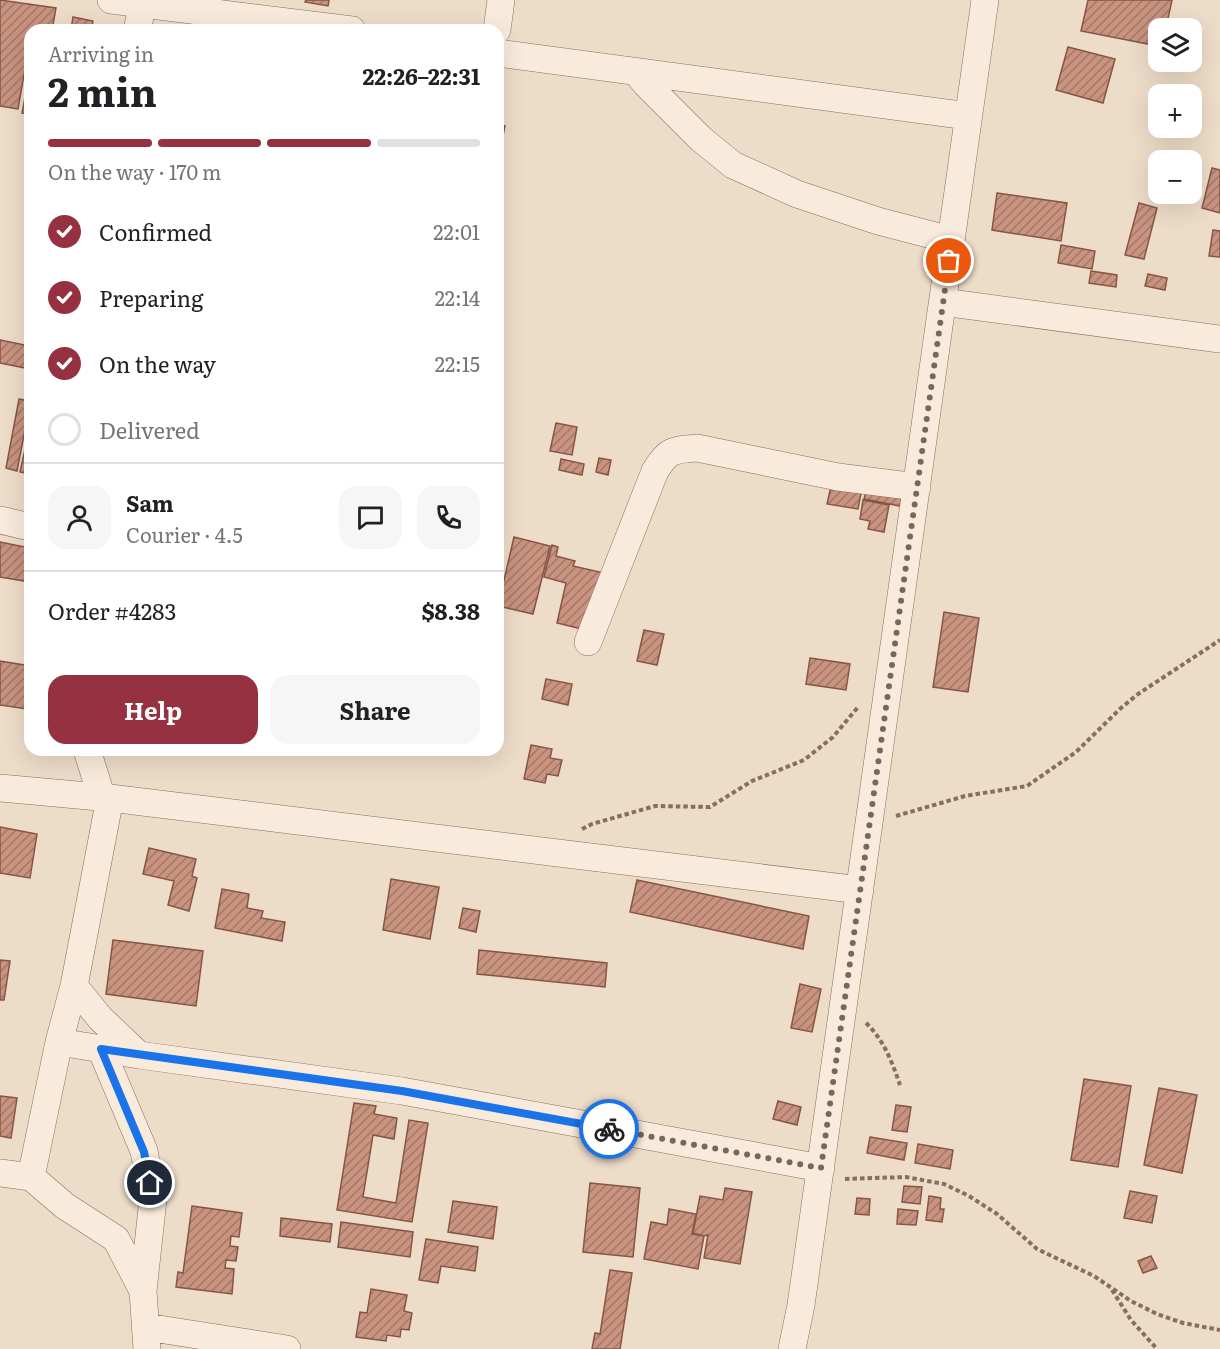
<!DOCTYPE html>
<html lang="en">
<head>
<meta charset="utf-8">
<style>
  body { margin:0; font-family:Literata,serif; background:#f6f6f6; color:#202124; height:100vh; display:flex; flex-direction:column; font-size:22px; white-space:nowrap }
  * { box-sizing:border-box; margin:0 }
  p { font-size:20px; color:#757577 }
  .icon { flex:none; width:33px; height:33px; fill:none; stroke:currentColor; stroke-width:2; stroke-linecap:round; stroke-linejoin:round }
  .map { position:relative; flex:1; overflow:hidden }
  .details { position:absolute; left:24px; top:24px; width:480px; height:732px; display:flex; flex-direction:column; background:#fff; border-radius:18px; box-shadow:0 6px 24px #0002 }
  .details>* { flex:none }
  .fabs { position:absolute; left:1148px; top:18px; display:grid; gap:12px }
  .fabs a { display:grid; place-items:center; width:54px; height:54px; border-radius:12px; background:#fff; box-shadow:0 6px 24px #0002; font-size:30px }
  .pin { position:absolute; display:grid; place-items:center; width:51px; height:51px; color:#fff; margin:-26px; border:3px solid #fff; border-radius:50%; box-shadow:0 2px 6px #0007 }
  .courier { position:absolute; display:grid; place-items:center; width:60px; height:60px; margin:-30px; border:4px solid #1a73e8; border-radius:50%; background:#fff; color:#222; box-shadow:0 2px 8px #0007 }
  .summary em { font-style:normal; font-weight:700 }
  .summary div { display:flex; flex-direction:column-reverse }
  .summary { display:flex; align-items:center; justify-content:space-between; height:102px; padding:0 24px }
  h1 { font-size:39px; font-weight:700; line-height:45px }
  .bar { display:grid; grid-template-columns:repeat(4,1fr); gap:9px 6px; align-content:center; height:72px; padding:0 24px }
  .bar i { height:8px; border-radius:4px; background:#e0e0e0 }
  .bar .active { background:#953140 }
  .bar p { grid-column:span 4 }
  .line { display:flex; align-items:center; gap:15px; padding:0 24px; border-top:2px solid #e0e0e0 }
  .line div { flex:1 }
  .round { display:grid; place-items:center; flex:none; width:63px; height:63px; border-radius:18px; background:#f6f6f6 }
  ol { padding:0 24px; list-style:none }
  li { display:flex; align-items:center; gap:18px; height:66px }
  li p { margin-inline-start:auto }
  li .icon { padding:6px; border-radius:50%; background:#953140; color:#fff; stroke-width:4 }
  li:last-child { color:#757577 }
  li i { width:33px; height:33px; border:3px solid #e0e0e0; border-radius:50% }
  .action { display:flex; gap:12px; margin-top:auto; padding:12px 24px }
  .action a { flex:1; height:69px; border-radius:18px; background:#953140; color:#fff; font-size:24px; font-weight:700; line-height:69px; text-align:center }
  .action a+a { background:#f6f6f6; color:#202124 }
  .map>svg:first-child { display:block }
  .building { fill:url(#building-hatch); stroke:#865545; stroke-width:1.5 }
  .lines { fill:none; stroke-linecap:round; stroke-linejoin:round }
  .minor-casing { stroke:#886e5e; stroke-width:28 }
  .path { stroke:#886e5e; stroke-width:4; stroke-dasharray:4.5 3; stroke-linecap:butt }
  .minor { stroke:#f8ebdc; stroke-width:27 }
  .done { stroke:#78685b; stroke-width:6; stroke-dasharray:0 10.8 }
  .route { stroke:#1a73e8; stroke-width:8 }
</style>
</head>
<body>
<div class="map">
<svg width="1220" height="1349" viewBox="0 0 1220 1349">
  <defs>
    <pattern id="building-hatch" width="6" height="6" patternUnits="userSpaceOnUse" patternTransform="scale(1.5)"><rect width="6" height="6" fill="#c99380"/><path d="M-1 1l2-2M0 6l6-6M5 7l2-2" fill="none" stroke="#a47868"/></pattern>
  </defs>
  <rect width="100%" height="100%" fill="#eddcc8"/>
  <path class="building" d="M0 0 56 8 52 30H30V41L18 109 0 106Z
    M306 0H329L328 6 305 2Z
    M1088 0H1172L1166 28H1158V46L1081 31Z
    M73 17 93 21 91 30H71Z
    M1068 47 1115 59 1103 103 1056 90Z
    M30 72V115L22 113Z
    M498 125 505 126 498 160Z
    M1212 168 1220 170V213L1202 208Z
    M997 193 1067 203 1061 241 992 230Z
    M1139 203 1157 208 1144 259 1125 255Z
    M1213 230 1220 231V257L1209 256Z
    M1061 245 1095 251 1092 269 1058 263Z
    M1091 271 1117 275 1116 287 1089 283Z
    M1148 274 1167 278 1165 290 1145 286Z
    M0 340 30 346V369L0 363Z
    M19 399 30 401V404L17 471 6 468Z
    M556 423 577 427 572 455 550 451Z
    M30 427V474L20 472Z
    M599 458 611 460 608 475 596 472Z
    M561 459 584 464 582 475 559 470Z
    M832 482 862 488 858 509 827 504Z
    M868 484 903 491 900 506 864 499Z
    M863 500 889 505 884 532 868 529 870 521 860 519Z
    M514 537 550 546 533 614 498 606Z
    M0 542 30 548V582L0 577Z
    M552 545 558 547 556 556 575 561 573 566 604 573 590 631 557 623 566 583 544 577Z
    M944 612 979 618 968 692 933 687Z
    M644 630 664 634 657 665 637 661Z
    M810 658 850 664 846 690 806 684Z
    M0 661 30 666V691L27 709 0 705Z
    M546 679 572 684 568 705 542 699Z
    M531 745 552 749 550 758 562 760 558 776 547 774 545 783 524 779Z
    M0 827 37 834 30 878 0 873Z
    M149 848 196 859 192 876 197 878 189 911 168 905 174 881 143 874Z
    M391 879 439 887 430 939 383 930Z
    M637 880 809 916 803 949 630 912Z
    M222 889 249 894 247 908 263 911 261 918 285 922 282 941 215 928Z
    M463 908 480 911 476 932 459 928Z
    M113 940 203 951 196 1006 106 994Z
    M479 950 607 963 605 987 477 974Z
    M0 960 10 961 4 1000H0Z
    M800 984 821 989 812 1032 791 1028Z
    M1084 1079 1131 1086 1118 1167 1071 1160Z
    M1159 1088 1197 1095 1182 1173 1144 1165Z
    M0 1096 17 1098 11 1138 0 1136Z
    M778 1101 801 1107 797 1125 773 1119Z
    M354 1103 376 1106 374 1114 397 1118 394 1139 373 1135 363 1197 396 1203 409 1120 428 1123 412 1222 337 1210Z
    M896 1105 911 1107 907 1132 892 1130Z
    M870 1137 907 1143 904 1160 867 1153Z
    M918 1144 953 1150 950 1169 915 1163Z
    M590 1183 640 1188 633 1257 583 1252Z
    M904 1186 922 1187 920 1204 902 1202Z
    M725 1188 752 1192 740 1264 704 1258 708 1235 704 1236 693 1233 700 1196 723 1200Z
    M1130 1191 1157 1196 1152 1223 1124 1218Z
    M929 1196 941 1198 940 1209H944L942 1222 926 1220Z
    M857 1198 870 1199 869 1215 855 1214Z
    M453 1201 497 1207 493 1239 448 1232Z
    M192 1206 242 1213 239 1237 231 1236 230 1246 238 1247 236 1261 226 1260 225 1268 234 1269 232 1294 176 1287 178 1272 183 1273Z
    M669 1209 696 1214 692 1234 704 1236 698 1269 644 1259 651 1222 667 1225Z
    M898 1209 918 1211 916 1225 897 1224Z
    M281 1218 332 1224 330 1242 280 1236Z
    M341 1222 413 1232 410 1257 338 1247Z
    M426 1239 478 1247 475 1271 441 1266 438 1283 419 1280Z
    M1151 1256 1157 1268 1143 1273 1138 1261Z
    M610 1270 632 1273 620 1349H592L595 1333 600 1334Z
    M371 1289 407 1295 404 1311 412 1313 409 1330 401 1329 400 1337 387 1335 386 1341 356 1337 360 1312 367 1313Z"/>
  <g class="lines">
    <g class="minor-casing">
      <path id="minor" d="M111 0 352 30
        M137 30 143 4
        M497 30 501 0
        M498 53 968 116
        M636 72 645 83 701 139 733 165 797 194 878 221 951 240
        M943 302 1220 339
        M0 520 30 527
        M588 642 655 471C668 450 672 450 697 448L838 477 917 487
        M87 750 102 798
        M0 788 110 798 860 890
        M74 986 100 1018 139 1055
        M59 1042 139 1055 402 1091 821 1168
        M101 1049 144 1151 153 1199 143 1291
        M0 1173 31 1177 65 1206 116 1239 143 1291 147 1349
        M31 1177 59 1042 74 986 110 798
        M146 1327 287 1349
        M792 1349 801 1305 985 0"/>
    </g>
    <path class="path" d="M896 816 965 796 1027 786 1076 752 1121 708 1138 694 1220 640
      M582 829 592 824 655 806 710 807 752 781 804 760 833 737 858 707
      M866 1023C884 1040 892 1062 900 1085
      M845 1179 906 1177 944 1184 969 1196 997 1214 1037 1249 1094 1276 1131 1301 1157 1314 1183 1323 1220 1330
      M1112 1290 1131 1320 1157 1349"/>
    <use href="#minor" class="minor"/>
  </g>
  <g class="lines">
    <path class="done" d="M609 1129 821 1168 949 261"/>
    <path class="route" d="M150 1183 144 1152 101 1049 402 1091 609 1129"/>
  </g>
</svg>
<div class="fabs">
<a><svg class="icon" aria-label="layers" viewBox="0 0 24 24"><path d="M12 4l9 5-9 5-9-5zM3 14l9 5 9-5"/></svg></a>
<a>+</a>
<a>−</a>
</div>
<div class="pin" style="left:949px;top:261px;background:#ea580c"><svg class="icon" aria-label="bag" viewBox="0 0 24 24"><path d="M5 8h14l-1 12H6zM9 8a3 3 0 0 1 6 0"/></svg></div>
<div class="pin" style="left:150px;top:1183px;background:#1f2937"><svg class="icon" aria-label="home" viewBox="0 0 24 24"><path d="M3 11l9-7 9 7M6 9v11h12V9"/></svg></div>
<div class="courier" style="left:609px;top:1129px"><svg class="icon" aria-label="bike" viewBox="0 0 24 24"><circle cx="6" cy="16" r="4"/><circle cx="18" cy="16" r="4"/><path d="M6 16l4-8h5l3 8M10 8l3 8H6M13 5h3"/></svg></div>
<section class="details">
<div class="summary"><div><h1>2 min</h1><p>Arriving in</p></div><em>22:26–22:31</em></div>
<div class="bar"><i class="active"></i><i class="active"></i><i class="active"></i><i></i><p>On the way · 170 m</p></div>
<ol>
<li><svg class="icon" aria-label="check" viewBox="0 0 24 24"><path d="M5 12l5 5 9-10"/></svg>Confirmed<p>22:01</p></li>
<li><svg class="icon" aria-label="check" viewBox="0 0 24 24"><path d="M5 12l5 5 9-10"/></svg>Preparing<p>22:14</p></li>
<li><svg class="icon" aria-label="check" viewBox="0 0 24 24"><path d="M5 12l5 5 9-10"/></svg>On the way<p>22:15</p></li>
<li><i></i>Delivered</li>
</ol>
<div class="line" style="height:108px"><a class="round"><svg class="icon" aria-label="person" viewBox="0 0 24 24"><circle cx="12" cy="8" r="4"/><path d="M4 21q1-7 8-7t8 7"/></svg></a><div><b>Sam</b><p>Courier · 4.5</p></div><a class="round"><svg class="icon" aria-label="chat" viewBox="0 0 24 24"><path d="M4 5h16v11H9l-5 4z"/></svg></a><a class="round"><svg class="icon" aria-label="phone" viewBox="0 0 24 24"><path d="M5 4h4l2 5-3 2q2 4 5 5l2-3 5 2v4C11 20 4 13 5 4z"/></svg></a></div>
<div class="line" style="height:78px"><div>Order #4283</div><b>$8.38</b></div>
<div class="action"><a>Help</a><a>Share</a></div>
</section>
</div>
</body>
</html>
